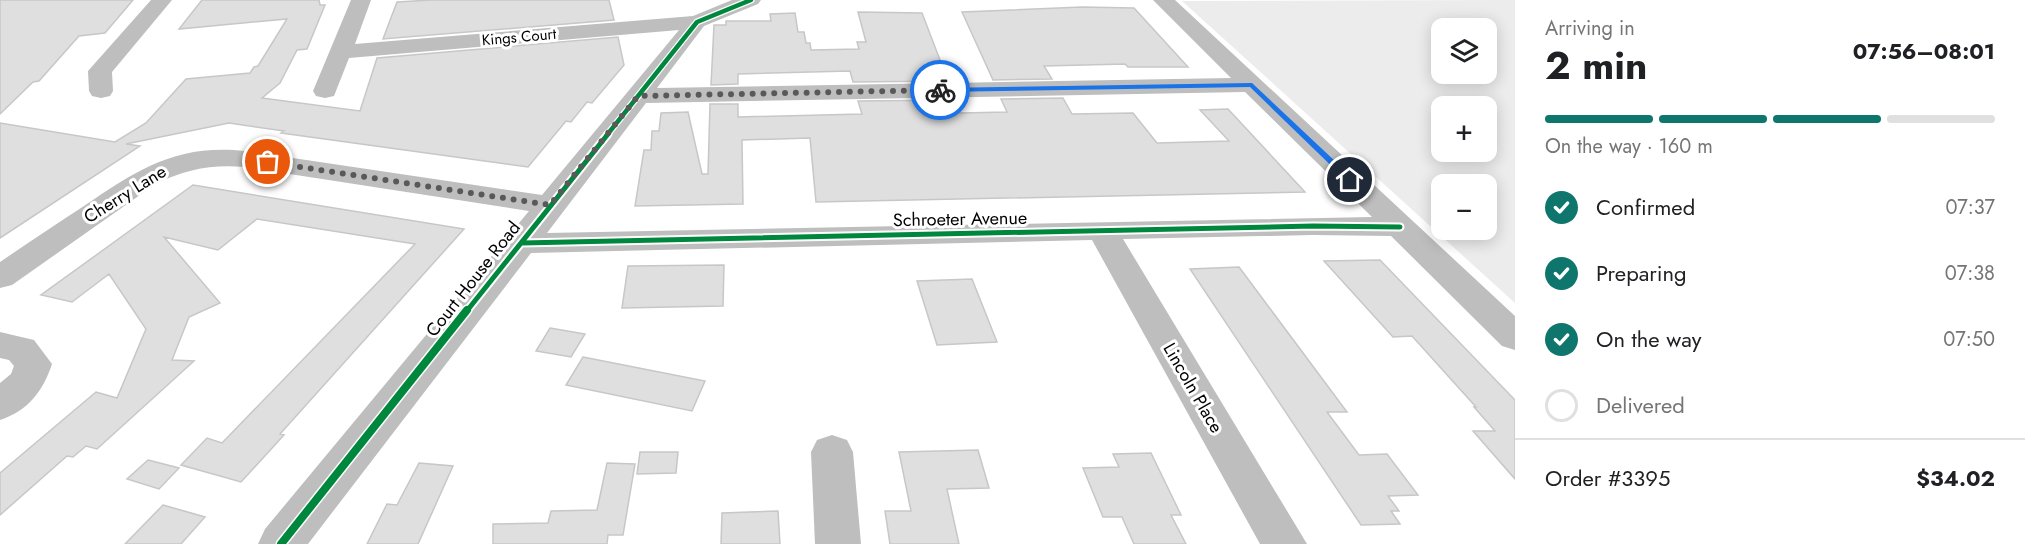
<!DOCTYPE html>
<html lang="en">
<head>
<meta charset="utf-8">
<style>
  body { margin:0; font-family:Jost,sans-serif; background:#f2f2f2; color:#202124; height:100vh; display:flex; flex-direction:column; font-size:22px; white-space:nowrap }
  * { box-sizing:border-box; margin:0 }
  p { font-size:20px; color:#757577 }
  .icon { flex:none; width:33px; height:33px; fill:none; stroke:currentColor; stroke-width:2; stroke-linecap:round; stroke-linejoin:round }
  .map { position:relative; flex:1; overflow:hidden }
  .panel { display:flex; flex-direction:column; background:#fff; width:510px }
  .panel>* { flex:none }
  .buttons { position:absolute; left:1431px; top:18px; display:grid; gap:12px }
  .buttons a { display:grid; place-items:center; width:66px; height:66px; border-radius:12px; background:#fff; box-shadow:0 3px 15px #0003; font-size:30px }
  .pin { position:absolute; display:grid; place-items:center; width:51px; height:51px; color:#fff; margin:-26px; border:3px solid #fff; border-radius:50%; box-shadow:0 2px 6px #0007 }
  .courier { position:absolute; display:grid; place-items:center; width:60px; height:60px; margin:-30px; border:4px solid #1a73e8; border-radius:50%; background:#fff; color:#222; box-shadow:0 2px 8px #0007 }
  .overview em { font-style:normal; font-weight:700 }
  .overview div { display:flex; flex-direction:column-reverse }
  .overview { display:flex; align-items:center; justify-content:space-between; height:102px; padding:0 30px }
  h1 { font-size:39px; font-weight:700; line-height:45px }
  .bar { display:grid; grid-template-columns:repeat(4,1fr); gap:9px 6px; align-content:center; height:72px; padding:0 30px }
  .bar i { height:8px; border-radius:4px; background:#e0e0e0 }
  .bar .selected { background:#0f766e }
  .bar p { grid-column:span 4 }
  .line { display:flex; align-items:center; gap:15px; padding:0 30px; border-top:2px solid #e0e0e0 }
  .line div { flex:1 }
  ol { padding:0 30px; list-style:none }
  li { display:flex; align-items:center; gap:18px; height:66px }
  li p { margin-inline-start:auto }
  li .icon { padding:6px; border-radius:50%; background:#0f766e; color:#fff; stroke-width:4 }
  li:last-child { color:#757577 }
  li i { width:33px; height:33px; border:3px solid #e0e0e0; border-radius:50% }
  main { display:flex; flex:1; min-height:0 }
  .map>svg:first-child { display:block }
  .green { fill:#ececec; fill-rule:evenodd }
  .building { fill:#dfdfdf; stroke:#c7c7c7; stroke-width:1.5 }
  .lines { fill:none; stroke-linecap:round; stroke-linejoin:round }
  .minor { fill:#bebebe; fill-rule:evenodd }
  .cycleway-far2-casing { stroke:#fff; stroke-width:7 }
  .cycleway-far1-casing { stroke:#fff; stroke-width:9 }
  .cycleway-casing { stroke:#fff; stroke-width:11 }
  .cycleway-far2 { stroke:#00873e; stroke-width:4.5 }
  .cycleway-far1 { stroke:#00873e; stroke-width:5 }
  .cycleway { stroke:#00873e; stroke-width:8 }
  .route { fill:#1a73e8 }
  .done { stroke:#595959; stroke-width:6; stroke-dasharray:0 10.8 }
  .labels { text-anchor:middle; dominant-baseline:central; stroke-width:6; stroke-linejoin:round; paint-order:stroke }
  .far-street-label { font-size:15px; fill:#000; stroke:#fff }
  .street-label { font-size:18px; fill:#000; stroke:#fff }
</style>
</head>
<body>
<main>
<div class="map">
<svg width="1515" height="544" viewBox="0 0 1515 544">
  <rect width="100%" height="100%" fill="#fff"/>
  <path class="green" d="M1515 0V303L1182 1ZM1442 28H1486V74H1442ZM1442 106H1486V152H1442ZM1442 184H1486V230H1442Z"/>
  <path class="building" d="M0 0H133L105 33 79 36 39 81 33 82 0 114Z
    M202 0H319L320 5H325L307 49 297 50 280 83 262 98 360 111 377 58 618 37 624 65 592 103 587 102 571 122 566 121 528 167 281 133 284 131 229 123 126 144 140 146 0 238V123L115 142 146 123 186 79 250 73 254 67 258 66 287 19 179 29Z
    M431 0H609L614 20 383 39 397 2Z
    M1082 7 1134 8 1188 67H1128L1125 64 1044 66 1052 79 993 80 962 12Z
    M858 12 922 13 948 81 853 82 850 71 738 74V84L711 85 714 25H726V21H771L770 14 795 13 798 32H804L806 43H810L811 50 859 49 857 42H866Z
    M1063 98 1072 114 1133 113 1157 143 1229 141 1200 110 1228 109 1305 192 816 202 810 138 742 140 743 204 635 206 644 150H651L652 131H659L661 113 688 112 702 174H708L710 104H738V117L862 114 858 101 955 100 960 113 1007 112 1001 99Z
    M193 185 464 229 280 434 284 435 241 482 181 465 207 438 222 443 415 244 257 219 218 250 164 237 220 303 189 317 172 360 194 361 97 449 86 446 73 457 67 456 0 515V473L96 392 117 398 146 329 109 274 72 302 41 295Z
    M1380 260 1515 400V479L1473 431H1495L1474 407H1476L1412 336 1393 337 1324 261Z
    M724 265 723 306 622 308 628 266Z
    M1239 267 1347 412H1327L1359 455 1387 454 1418 495 1388 496 1399 511H1391L1400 524 1361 525 1190 269Z
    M972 279 997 342 937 345 917 281Z
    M550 328 585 334 571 357 536 351Z
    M583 357 705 381 692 411 566 385Z
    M978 450 989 488 947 489 959 544H890L885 511H911L899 452Z
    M640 452H678L676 473 637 474Z
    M1151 453 1181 515H1171L1186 544H1134L1122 517H1103L1083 468 1119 467 1113 454Z
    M148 460 179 468 159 489 127 479Z
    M419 463 453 466 418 544H367L387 504 397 505Z
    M607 463 635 464 623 535H608L607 544H493V524L548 523 551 511 597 510Z
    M163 505 205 517 181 544H125Z
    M778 511 780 544H721L722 513Z"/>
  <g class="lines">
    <path class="minor" d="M151 0H172L112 72 113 91 110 96 101 98 92 96 89 91 88 71Z
      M351 0H371L355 44 693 16 732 0H761L758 4 704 26 657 88 1231 78 1153 0H1175L1515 316V350L1502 346 1391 236 1313 235 1123 239 1307 544H1260L1092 240 531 253 308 544H258L265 529 529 211 245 167C212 164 187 169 157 183L12 285 0 288V262C28 243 56 224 84 206 139 169 176 144 245 151L542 195 679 30 349 58 334 96 325 98 316 96 313 91ZM1245 92 1372 217 547 233 646 103Z
      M0 332 34 340 52 364C43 391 28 411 0 420V383L11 374 14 366 9 360 0 358Z
      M832 435 847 440 853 452 861 544H815L811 452 817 440Z"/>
    <g class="cycleway-far2-casing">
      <path id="cycleway-far2" d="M607 135 697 22 751 0"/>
    </g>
    <g class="cycleway-far1-casing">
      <path id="cycleway-far1" d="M522 243 1313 226 1400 227
        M466 312 608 134"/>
    </g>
    <g class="cycleway-casing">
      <path id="cycleway" d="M281 544 467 310"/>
    </g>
    <use href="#cycleway-far2" class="cycleway-far2"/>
    <use href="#cycleway-far1" class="cycleway-far1"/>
    <use href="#cycleway" class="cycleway"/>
  </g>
  <path class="route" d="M1252 83 1353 178V181H1347L1250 87 940 92 937 90 940 88Z"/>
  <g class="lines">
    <path class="done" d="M268 162 550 205 638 96 940 90"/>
  </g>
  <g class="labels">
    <g class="far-street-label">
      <text transform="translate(519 37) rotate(-5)">Kings Court</text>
    </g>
    <g class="street-label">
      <text transform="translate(125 194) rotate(-32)">Cherry Lane</text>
      <text transform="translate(960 219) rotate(-1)">Schroeter Avenue</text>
      <text transform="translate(473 279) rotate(-52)">Court House Road</text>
      <text transform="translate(1193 388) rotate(60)">Lincoln Place</text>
    </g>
  </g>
</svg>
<div class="buttons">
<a><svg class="icon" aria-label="layers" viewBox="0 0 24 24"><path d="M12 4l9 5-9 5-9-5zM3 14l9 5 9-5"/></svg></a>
<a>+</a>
<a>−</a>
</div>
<div class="pin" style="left:268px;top:162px;background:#ea580c"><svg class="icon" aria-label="bag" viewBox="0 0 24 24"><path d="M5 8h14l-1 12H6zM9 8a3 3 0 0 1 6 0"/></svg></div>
<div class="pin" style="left:1350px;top:180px;background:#1f2937"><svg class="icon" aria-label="home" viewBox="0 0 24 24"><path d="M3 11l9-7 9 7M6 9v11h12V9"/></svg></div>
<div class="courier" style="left:940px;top:90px"><svg class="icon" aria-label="bike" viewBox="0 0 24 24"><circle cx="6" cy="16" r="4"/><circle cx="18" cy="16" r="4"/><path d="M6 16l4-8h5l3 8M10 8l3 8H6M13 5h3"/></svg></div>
</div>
<section class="panel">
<div class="overview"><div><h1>2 min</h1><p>Arriving in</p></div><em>07:56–08:01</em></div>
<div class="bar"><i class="selected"></i><i class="selected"></i><i class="selected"></i><i></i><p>On the way · 160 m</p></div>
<ol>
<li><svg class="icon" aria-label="check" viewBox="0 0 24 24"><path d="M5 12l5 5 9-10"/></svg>Confirmed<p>07:37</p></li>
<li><svg class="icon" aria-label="check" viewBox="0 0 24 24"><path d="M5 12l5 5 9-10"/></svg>Preparing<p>07:38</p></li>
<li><svg class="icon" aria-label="check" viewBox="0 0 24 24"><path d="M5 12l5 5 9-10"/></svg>On the way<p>07:50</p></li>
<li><i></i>Delivered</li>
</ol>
<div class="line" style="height:78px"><div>Order #3395</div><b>$34.02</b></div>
</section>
</main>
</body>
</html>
